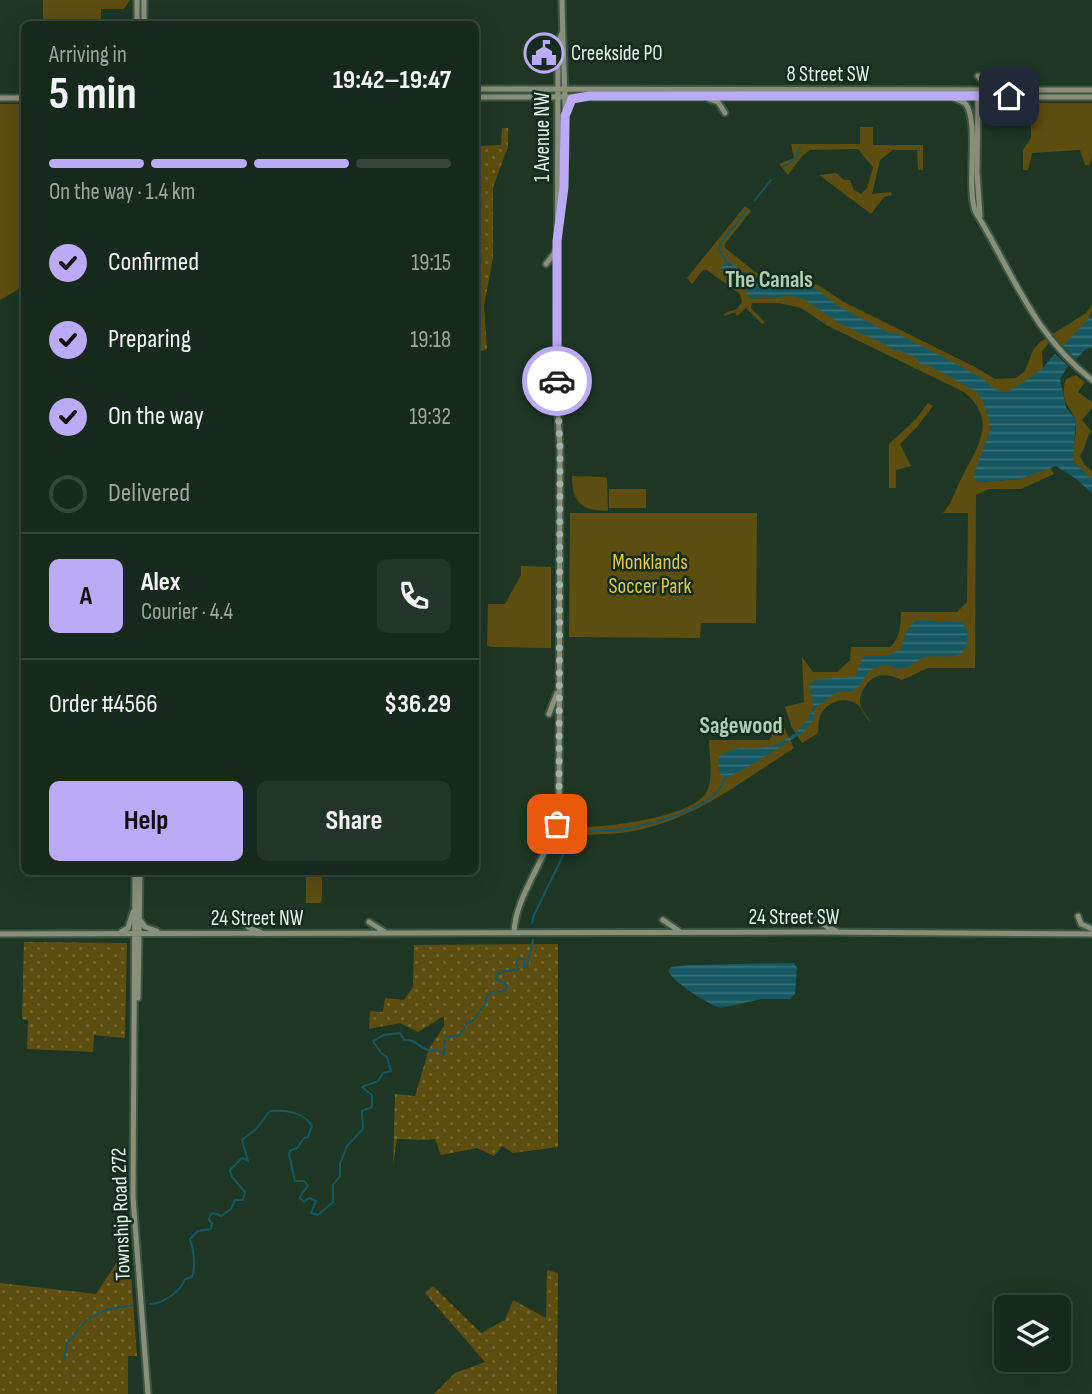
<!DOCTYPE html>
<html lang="en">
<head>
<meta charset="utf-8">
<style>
  body { margin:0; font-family:"Sofia Sans Condensed",sans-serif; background:#233528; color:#f1f3f6; height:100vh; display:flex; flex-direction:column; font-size:26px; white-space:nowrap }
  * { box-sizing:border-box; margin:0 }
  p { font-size:23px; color:#9ea6a3 }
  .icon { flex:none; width:38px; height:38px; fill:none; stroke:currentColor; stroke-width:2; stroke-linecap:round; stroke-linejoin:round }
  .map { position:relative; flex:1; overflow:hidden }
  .details { position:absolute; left:21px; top:21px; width:458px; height:854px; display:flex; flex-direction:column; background:#16291b; border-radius:10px; box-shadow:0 7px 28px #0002,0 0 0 2px #35453a }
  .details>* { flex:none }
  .controls { position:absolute; left:994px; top:1295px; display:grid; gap:14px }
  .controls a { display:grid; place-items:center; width:77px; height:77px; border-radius:10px; background:#16291b; box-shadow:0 7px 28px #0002,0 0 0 2px #35453a; font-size:35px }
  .pin { position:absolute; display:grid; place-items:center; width:60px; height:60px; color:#fff; margin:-30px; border-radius:14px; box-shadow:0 4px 10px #0006 }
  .courier { position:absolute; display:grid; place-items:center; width:70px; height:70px; margin:-35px; border:5px solid #bbaaf6; border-radius:50%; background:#fff; color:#222; box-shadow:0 2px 9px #0007 }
  .overview em { font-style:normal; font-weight:700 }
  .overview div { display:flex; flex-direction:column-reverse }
  .overview { display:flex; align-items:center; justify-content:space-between; height:119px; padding:0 28px }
  h1 { font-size:46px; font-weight:700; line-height:52px }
  .bar { display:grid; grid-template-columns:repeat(4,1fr); gap:10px 7px; align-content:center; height:84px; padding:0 28px }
  .bar i { height:9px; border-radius:5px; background:#35453a }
  .bar .current { background:#bbaaf6 }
  .bar p { grid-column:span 4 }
  .line { display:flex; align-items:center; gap:18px; padding:0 28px; border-top:2px solid #35453a }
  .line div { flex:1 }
  .round { display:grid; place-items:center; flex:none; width:74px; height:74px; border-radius:10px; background:#233528 }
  ol { padding:0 28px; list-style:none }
  li { display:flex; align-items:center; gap:21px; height:77px }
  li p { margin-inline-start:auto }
  li .icon { padding:7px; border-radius:50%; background:#bbaaf6; color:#111; stroke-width:4 }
  li:last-child { color:#9ea6a3 }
  li i { width:38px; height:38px; border:4px solid #35453a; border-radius:50% }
  .action { display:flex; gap:14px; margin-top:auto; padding:14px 28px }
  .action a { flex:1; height:80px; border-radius:10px; background:#bbaaf6; color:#111; font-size:28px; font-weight:700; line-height:80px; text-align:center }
  .action a+a { background:#233528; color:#f1f3f6 }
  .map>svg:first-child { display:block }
  .grass { fill:url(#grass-dots) }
  .green { fill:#5d4e0f }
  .water { fill:url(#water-rules) }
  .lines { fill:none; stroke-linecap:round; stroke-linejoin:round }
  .stream { stroke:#155861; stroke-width:2 }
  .secondary-casing { stroke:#3d5543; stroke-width:9 }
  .secondary { stroke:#888f7a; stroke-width:5 }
  .done { stroke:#9fb2a3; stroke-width:7; stroke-dasharray:0 12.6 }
  .route { stroke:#bbaaf6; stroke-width:9 }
  .labels { text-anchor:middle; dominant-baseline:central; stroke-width:5; stroke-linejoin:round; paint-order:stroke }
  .poi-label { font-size:21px; fill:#e5f4e8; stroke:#132c1b; text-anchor:start }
  .street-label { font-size:21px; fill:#e5f4e8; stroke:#132c1b }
  .park-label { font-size:21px; fill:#e5c751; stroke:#132c1b }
  .neighbourhood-label { font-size:23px; font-weight:bold; fill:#b0ceb6; stroke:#132c1b }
</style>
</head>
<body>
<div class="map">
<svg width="1092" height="1394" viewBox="0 0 1092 1394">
  <defs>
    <pattern id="grass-dots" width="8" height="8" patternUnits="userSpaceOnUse" patternTransform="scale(1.75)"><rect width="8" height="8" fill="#5d4e0f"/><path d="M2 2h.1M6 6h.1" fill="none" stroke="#746832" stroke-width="1.8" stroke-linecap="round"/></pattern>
    <pattern id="water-rules" width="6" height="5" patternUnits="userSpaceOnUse" patternTransform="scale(1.75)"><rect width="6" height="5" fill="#155861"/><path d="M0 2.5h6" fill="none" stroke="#377178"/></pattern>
  </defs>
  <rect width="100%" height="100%" fill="#1d3724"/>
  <path class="grass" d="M502 128H508V147L493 187V258L484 306 487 349 479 352V362L476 363V146L501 145Z
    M24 942 127 943 125 1038 94 1035 93 1052 27 1049 28 1020 22 1019Z
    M558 944V1147L513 1153 502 1146 494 1156 477 1148 441 1155 435 1139C422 1141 409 1139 397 1139L393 1165 395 1094 415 1096 429 1049 444 1026V1016L418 1032 400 1023 369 1029 370 1011 383 1012 385 998 404 1000 413 987 414 945Z
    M121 1256 130 1261 137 1356H128V1394H0V1283L96 1294Z
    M547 1270 558 1273 557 1394H434L455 1373 485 1362 425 1293 433 1286 481 1333 505 1320 513 1300 546 1318Z"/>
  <path class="green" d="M43 0H130L124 9H101V24H43Z
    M1023 103H1092V158L1089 165H1085L1080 150 1032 153 1028 170H1023V150L1031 138V124Z
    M0 104H24V286L0 300Z
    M860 127H873V145H923V170H918L917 150H893L880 160 872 194 891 192 892 195 884 197 871 214 819 175 836 173 844 180H850L854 190 861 194 867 188 873 167 858 149 810 150 802 156 788 175 779 164 794 158 791 144H860Z
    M745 206 751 211 725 244V248L762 277 801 278 818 285 844 302 975 367 995 379 1016 378 1025 371 1033 350 1040 342 1086 313 1092 305C1092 322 1075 335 1063 346L1052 339 1042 351 1043 369 989 419V433L974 477 978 482 1020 479 1050 467 1054 474 1021 489H989L976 495 975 668H928L902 680C885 672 872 673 863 690 860 695 859 702 861 707 863 712 868 717 871 722 866 719 863 710 858 705 845 695 826 702 820 716 818 721 819 728 818 733L802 743 792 728 785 707 804 702 802 657 813 672H837L850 660 851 647H890C900 637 901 625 901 612H957L967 602 968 513H943C952 503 955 491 961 479 977 447 999 421 964 392L828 326 801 308 779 303H752L751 308 765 322 762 324 746 308 737 316 735 312 724 316 725 313 737 309 742 302 740 294 707 270H703L692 284 687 278Z
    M1076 375 1085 382 1078 392 1092 402V408L1082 420 1091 431C1085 440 1086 448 1080 456L1085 465 1092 471V479L1073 461C1072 449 1076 439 1076 427 1076 408 1057 405 1066 379Z
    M928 403 933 406 917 427 900 444 911 466 896 470V488H889V444L916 419Z
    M572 476 605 477 607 479 608 511C581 511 572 502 572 476Z
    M609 489H646V508H609Z
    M570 513H757L756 623H701L700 638 569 637Z
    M521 566 551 567V648L491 647 487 645 488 604H505L521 575Z
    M772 719 779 720 782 723 794 748C747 778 701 814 647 828 626 834 605 834 583 835L582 827C609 827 698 817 708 789 713 775 709 754 709 740H769L772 736Z
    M306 872H322V899L320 903H306Z"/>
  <path class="water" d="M728 262 758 280 799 283 815 288 838 306 889 333 898 334C925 348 954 362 981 378 990 383 997 395 1008 391 1012 390 1043 369 1044 367 1048 362 1050 358 1055 354L1068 366 1060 379 1066 407 1076 420 1073 461 1092 479V493L1075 478 1056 466 1020 479 978 482 973 477 989 433V419L983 402 977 392 928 365 926 366 919 363 918 359 899 350 894 352 892 348 837 322 804 299 789 296 752 299 747 295 748 292 720 269 725 263Z
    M1092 315V348L1086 349 1076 359 1063 346Z
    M916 620 962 622C967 628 968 634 967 642 965 663 940 654 926 657 917 659 910 669 901 669 894 670 889 664 880 666 856 672 870 695 837 692L815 708 814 718 805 731 755 763 727 778 719 774 718 758C728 746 746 749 760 748 781 747 810 727 813 706 813 700 810 690 809 684L816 679 855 677 864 655H889L901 649 907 630Z
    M790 963H794L797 968 795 994 790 999H762L721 1008C709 1005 673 982 668 971L671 967 690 965Z"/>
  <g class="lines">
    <path class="stream" d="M783 167 796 158 800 147
      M755 200 771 180
      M727 263 719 249 721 243 747 210
      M532 923 534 915 573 835C585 829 603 832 616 830 644 827 718 809 725 778
      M150 1304C163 1304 181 1291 185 1279L192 1277C196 1266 194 1250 190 1239L198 1231 211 1229 212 1223 209 1220 210 1215 214 1213 221 1216 231 1209 235 1200H243L245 1192 232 1177 230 1170 242 1158 248 1161 242 1140 256 1129 270 1111C285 1110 299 1111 310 1123L312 1126 308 1137 304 1138 297 1148 290 1151 289 1154 295 1181H304L308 1186 302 1193 300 1198 304 1202 309 1198 316 1201 311 1213 318 1215 333 1202V1185L340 1176V1164L347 1146 363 1129 362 1111 372 1107V1095L362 1087 378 1081 383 1073 391 1071 387 1057 381 1053 373 1041 384 1035 400 1033 404 1040C416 1038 420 1050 432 1051L436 1049 444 1055 445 1037 459 1035 462 1032 467 1023 473 1020 486 1003V998L491 992 505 991 507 985 496 979V975L505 971 518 970 516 963 519 958 525 960 524 967H527L533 940
      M64 1360 67 1343 86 1321 105 1310 133 1305"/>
    <g class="secondary-casing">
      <path id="secondary" d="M137 24V0
        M144 24V0
        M978 76 986 85 999 87
        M476 89 1092 90
        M476 97H1092
        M978 97 977 172 980 216
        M0 98H24
        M954 98 965 103C980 121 966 183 975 211 1013 273 1032 333 1092 380
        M709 99 718 102 725 113
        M560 217C570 145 563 72 562 0
        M546 264 556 251
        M542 399 552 393 556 384
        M549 714 557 693
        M135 872 133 1197 148 1394
        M818 915 822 924 836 931
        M1078 916 1081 924 1092 929
        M140 920 145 927 157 931
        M241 920 249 928 260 932
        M663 920 679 931
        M369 922 385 932
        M121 932 128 928 133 912
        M514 933C515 892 555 851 559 805L560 449 557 397 558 43 562 33
        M0 934 818 932 1092 934
        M138 998 140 872"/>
    </g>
    <use href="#secondary" class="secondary"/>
  </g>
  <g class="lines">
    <path class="done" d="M557 824 559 806 560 449 557 381"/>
    <path class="route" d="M557 381V241L564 187 565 116 572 99 589 96H1009"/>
  </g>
  <defs>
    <g id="civic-ring" transform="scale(2.0125)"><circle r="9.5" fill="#132c1b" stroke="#bbaaf6" stroke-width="1.5"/><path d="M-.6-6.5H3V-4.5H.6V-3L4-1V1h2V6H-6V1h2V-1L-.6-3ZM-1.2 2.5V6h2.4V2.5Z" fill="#bbaaf6"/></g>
  </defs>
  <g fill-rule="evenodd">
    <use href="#civic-ring" x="544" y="53"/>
  </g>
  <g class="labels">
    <g class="poi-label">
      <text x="571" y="53">Creekside PO</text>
    </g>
    <g class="street-label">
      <text x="828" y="74">8 Street SW</text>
      <text transform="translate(542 137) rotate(-90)">1 Avenue NW</text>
      <text x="794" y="917">24 Street SW</text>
      <text x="257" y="918">24 Street NW</text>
      <text transform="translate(121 1214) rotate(-92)">Township Road 272</text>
    </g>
    <g class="park-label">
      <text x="650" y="562">Monklands<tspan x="650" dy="24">Soccer Park</tspan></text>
    </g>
    <g class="neighbourhood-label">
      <text x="769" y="280">The Canals</text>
      <text x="741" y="726">Sagewood</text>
    </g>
  </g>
</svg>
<div class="controls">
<a><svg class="icon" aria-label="layers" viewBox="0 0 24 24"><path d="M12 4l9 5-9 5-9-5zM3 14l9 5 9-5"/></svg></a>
</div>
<div class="pin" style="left:557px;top:824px;background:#ea580c"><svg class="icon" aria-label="bag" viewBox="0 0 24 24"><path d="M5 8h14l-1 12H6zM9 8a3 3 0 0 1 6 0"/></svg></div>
<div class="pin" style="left:1009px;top:96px;background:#1f2937"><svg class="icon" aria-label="home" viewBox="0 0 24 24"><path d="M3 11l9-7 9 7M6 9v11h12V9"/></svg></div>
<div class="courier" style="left:557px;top:381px"><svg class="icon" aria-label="car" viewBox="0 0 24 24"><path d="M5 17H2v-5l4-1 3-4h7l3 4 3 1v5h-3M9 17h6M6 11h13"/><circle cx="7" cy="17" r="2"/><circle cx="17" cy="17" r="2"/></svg></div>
<section class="details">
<div class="overview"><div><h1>5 min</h1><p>Arriving in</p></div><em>19:42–19:47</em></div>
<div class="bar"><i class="current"></i><i class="current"></i><i class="current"></i><i></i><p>On the way · 1.4 km</p></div>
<ol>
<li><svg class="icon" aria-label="check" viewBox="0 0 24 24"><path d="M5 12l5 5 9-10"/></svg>Confirmed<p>19:15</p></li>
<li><svg class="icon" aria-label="check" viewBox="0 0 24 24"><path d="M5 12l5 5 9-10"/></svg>Preparing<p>19:18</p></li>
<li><svg class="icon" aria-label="check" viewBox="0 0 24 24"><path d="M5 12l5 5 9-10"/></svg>On the way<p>19:32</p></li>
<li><i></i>Delivered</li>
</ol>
<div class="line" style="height:126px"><b class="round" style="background:#bbaaf6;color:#111">A</b><div><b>Alex</b><p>Courier · 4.4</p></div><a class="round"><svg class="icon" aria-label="phone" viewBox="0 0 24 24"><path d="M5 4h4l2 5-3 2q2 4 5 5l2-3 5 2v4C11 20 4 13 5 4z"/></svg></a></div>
<div class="line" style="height:91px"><div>Order #4566</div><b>$36.29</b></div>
<div class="action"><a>Help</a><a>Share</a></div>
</section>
</div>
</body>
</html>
